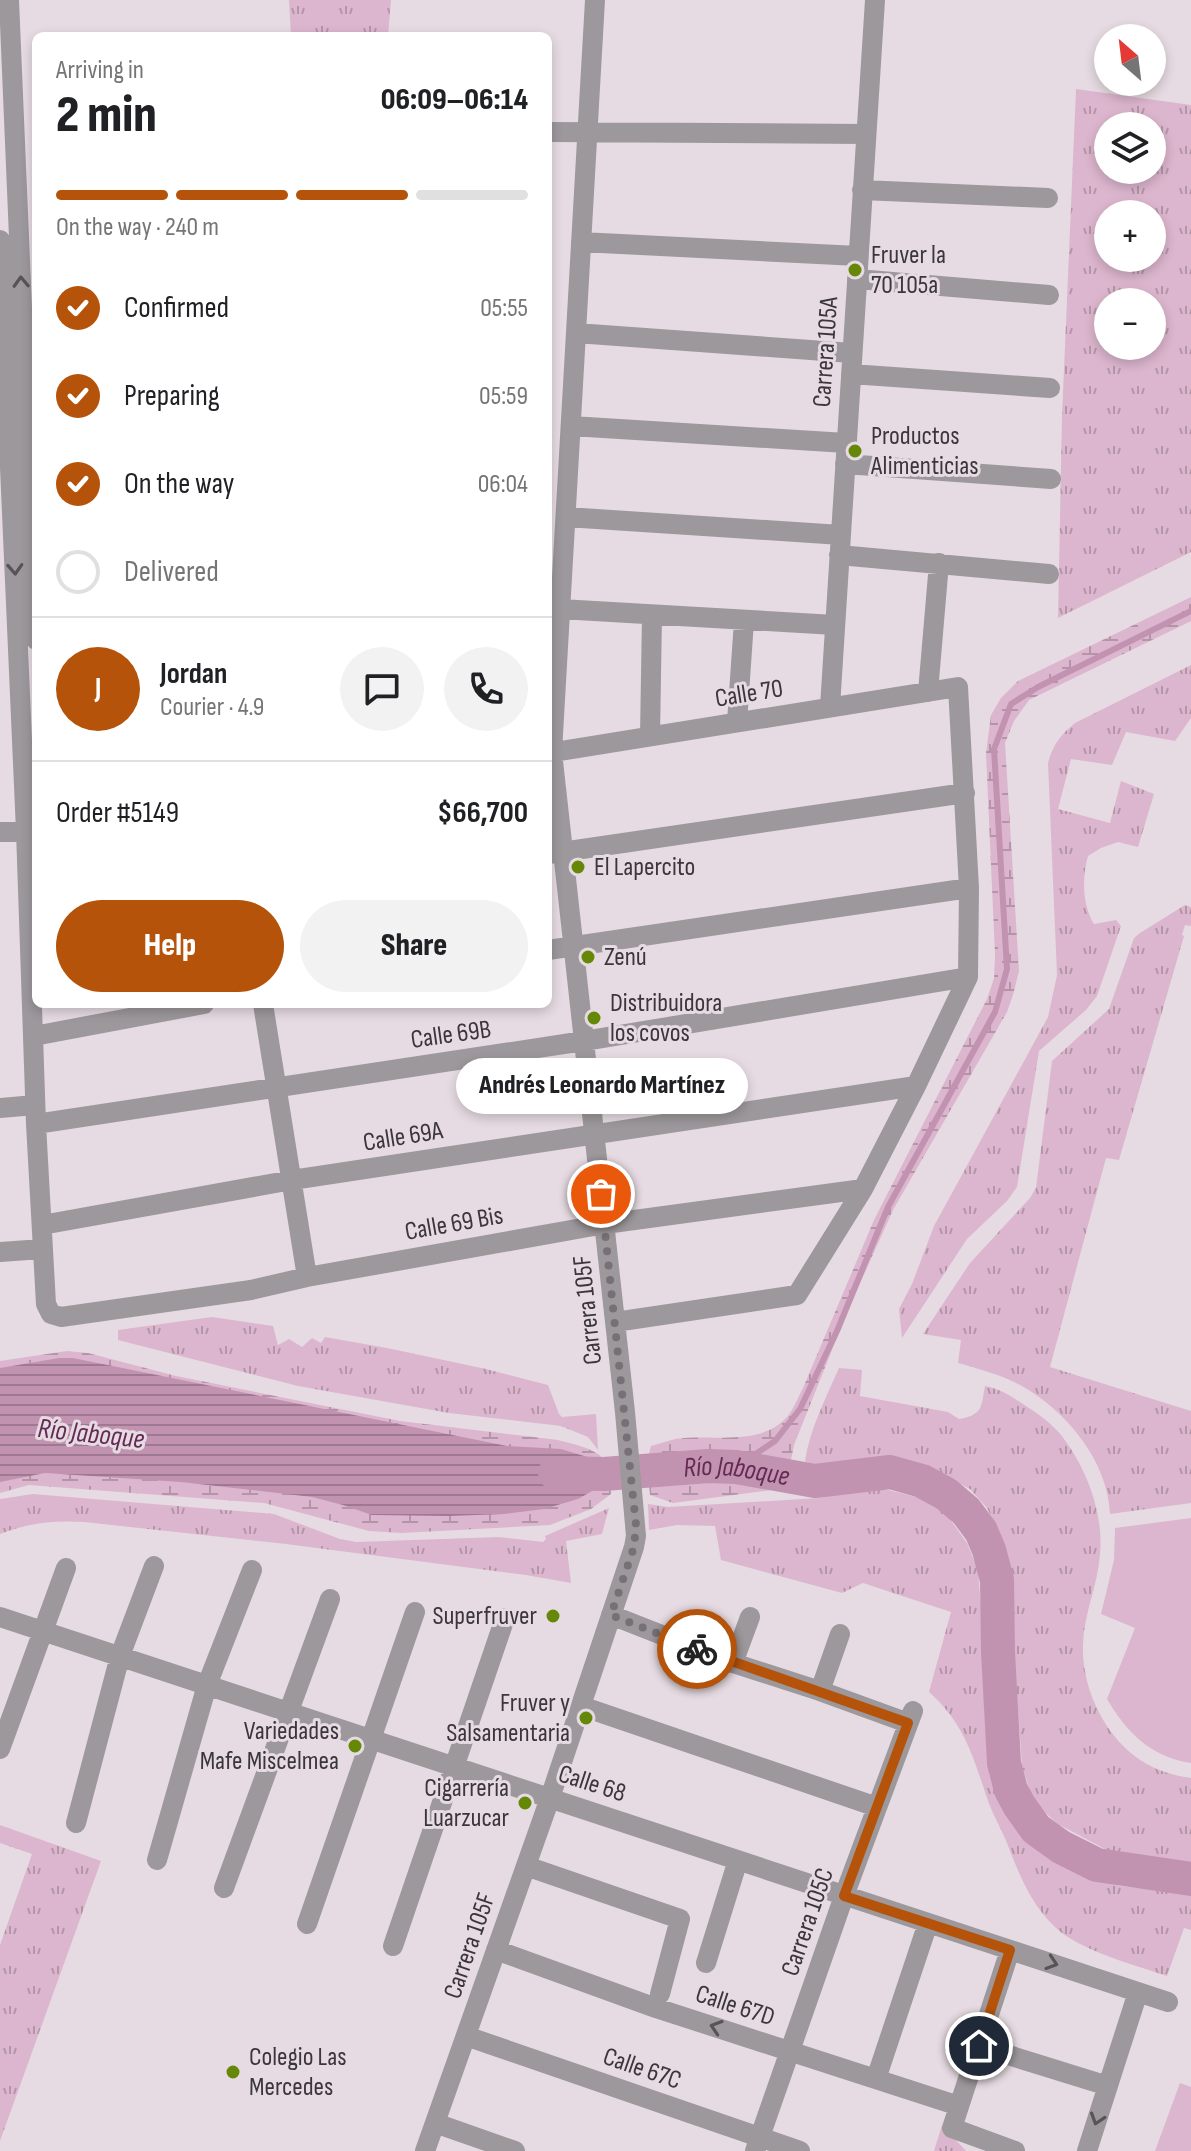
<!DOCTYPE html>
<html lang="en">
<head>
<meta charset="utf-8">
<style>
  body { margin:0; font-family:"Sofia Sans Condensed",sans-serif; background:#f2f2f2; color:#202124; height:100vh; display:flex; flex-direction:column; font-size:30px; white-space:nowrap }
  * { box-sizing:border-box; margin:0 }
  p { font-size:26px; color:#757577 }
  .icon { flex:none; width:44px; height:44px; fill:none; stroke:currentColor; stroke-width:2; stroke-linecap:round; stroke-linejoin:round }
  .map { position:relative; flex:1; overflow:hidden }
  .drawer { position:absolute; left:32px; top:32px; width:520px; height:976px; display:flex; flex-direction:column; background:#fff; border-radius:12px; box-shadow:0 4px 12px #0003 }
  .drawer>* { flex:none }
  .needle { width:52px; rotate:332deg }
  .fabs { position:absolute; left:1094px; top:24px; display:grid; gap:16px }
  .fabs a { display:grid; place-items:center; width:72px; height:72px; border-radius:50%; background:#fff; box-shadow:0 4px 12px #0003; font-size:40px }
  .pin { position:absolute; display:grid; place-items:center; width:68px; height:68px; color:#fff; margin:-34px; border:4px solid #fff; border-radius:50%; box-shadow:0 2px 8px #0007 }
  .courier { position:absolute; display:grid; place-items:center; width:80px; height:80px; margin:-40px; border:6px solid #b45309; border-radius:50%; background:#fff; color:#222; box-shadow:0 2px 10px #0007 }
  .bubble { position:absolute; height:56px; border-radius:28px; background:#fff; box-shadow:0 4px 12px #0003; font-size:26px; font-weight:800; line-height:56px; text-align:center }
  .overview em { font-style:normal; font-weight:800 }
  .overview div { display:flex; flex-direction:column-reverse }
  .overview { display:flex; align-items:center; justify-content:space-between; height:136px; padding:0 24px }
  h1 { font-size:52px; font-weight:800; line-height:60px }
  .bar { display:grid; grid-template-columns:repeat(4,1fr); gap:12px 8px; align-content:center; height:96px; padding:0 24px }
  .bar i { height:10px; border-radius:6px; background:#e0e0e0 }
  .bar .current { background:#b45309 }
  .bar p { grid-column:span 4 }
  .line { display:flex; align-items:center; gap:20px; padding:0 24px; border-top:2px solid #e0e0e0 }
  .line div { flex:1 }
  .round { display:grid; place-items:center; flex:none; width:84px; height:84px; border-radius:42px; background:#f2f2f2 }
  ol { padding:0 24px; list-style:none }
  li { display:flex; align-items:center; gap:24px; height:88px }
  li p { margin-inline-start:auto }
  li .icon { padding:8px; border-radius:50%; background:#b45309; color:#fff; stroke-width:4 }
  li:last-child { color:#757577 }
  li i { width:44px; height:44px; border:4px solid #e0e0e0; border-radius:50% }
  .primary-button { display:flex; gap:16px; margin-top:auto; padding:16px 24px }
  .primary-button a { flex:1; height:92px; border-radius:48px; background:#b45309; color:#fff; font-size:32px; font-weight:800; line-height:92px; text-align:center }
  .primary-button a+a { background:#f2f2f2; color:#202124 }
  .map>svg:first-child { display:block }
  .grass { fill:#dcb6ce }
  .wetland { fill:url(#wetland-marsh) }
  .park { fill:url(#park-tufts); fill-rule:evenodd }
  .water { fill:url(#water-rules) }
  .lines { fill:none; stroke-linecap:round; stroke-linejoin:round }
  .stream { stroke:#c293b1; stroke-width:6 }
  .river { stroke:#c293b1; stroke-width:34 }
  .minor { stroke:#9d989b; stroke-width:20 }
  .oneway { stroke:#585356 }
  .done { stroke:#777074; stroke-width:8; stroke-dasharray:0 14.4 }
  .route { stroke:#b45309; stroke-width:10 }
  .poi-dot { fill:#668809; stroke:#e6dbe2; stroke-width:3 }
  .labels { text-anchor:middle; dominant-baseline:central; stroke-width:6; stroke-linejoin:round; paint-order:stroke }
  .poi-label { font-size:26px; fill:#3b3639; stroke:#e6dbe2; text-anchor:start }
  .street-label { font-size:26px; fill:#3b3639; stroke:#e6dbe2 }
  .water-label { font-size:28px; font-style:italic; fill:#652b54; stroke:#e6dbe2 }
</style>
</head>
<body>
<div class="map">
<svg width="1191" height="2151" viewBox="0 0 1191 2151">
  <defs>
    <pattern id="wetland-marsh" width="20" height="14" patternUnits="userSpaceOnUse" patternTransform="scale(2)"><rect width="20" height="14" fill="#dcb6ce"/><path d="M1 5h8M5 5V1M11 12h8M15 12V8" fill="none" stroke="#b495a8"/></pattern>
    <pattern id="park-tufts" width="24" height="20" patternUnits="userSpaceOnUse" patternTransform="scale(2)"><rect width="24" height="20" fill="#dcb6ce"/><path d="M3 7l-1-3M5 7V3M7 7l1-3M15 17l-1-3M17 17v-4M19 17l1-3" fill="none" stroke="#b495a8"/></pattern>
    <pattern id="water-rules" width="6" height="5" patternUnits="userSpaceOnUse" patternTransform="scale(2)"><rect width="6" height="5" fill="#c293b1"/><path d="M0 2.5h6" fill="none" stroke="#9f7991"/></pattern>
  </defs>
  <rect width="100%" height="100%" fill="#e6dbe2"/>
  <path class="grass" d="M1191 1518V1763C1151 1757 1127 1733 1107 1699L1135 1628 1101 1614 1114 1560 1115 1528Z
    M1180 2083 1191 2087V2151H1155Z"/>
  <path class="wetland" d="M1191 597V621L1029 700 1014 721 1005 743 1019 971 1013 995 1007 1012 893 1210 848 1310 794 1445 791 1460C802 1478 828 1471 847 1468 930 1458 980 1497 996 1578 1001 1601 999 1628 1000 1651 1001 1686 1002 1721 1004 1756 1021 1852 1112 1857 1191 1868V1881C1144 1875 1092 1874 1050 1849 996 1818 993 1759 990 1705 988 1676 986 1648 985 1620 984 1604 985 1586 982 1571 975 1544 961 1517 938 1500 917 1485 895 1478 870 1477L673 1503 650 1495 647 1461 651 1446C659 1444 667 1441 675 1439 708 1434 758 1446 784 1420 793 1412 797 1399 803 1388L874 1220 987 999 994 978 995 955 986 753 991 715 1001 698 1018 681Z
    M67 1351 88 1353 176 1376 400 1421 558 1440C572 1444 597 1448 606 1462 611 1469 610 1485 611 1494L591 1509 550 1525 402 1533 369 1531 264 1503 29 1485 0 1493V1361Z"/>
  <path class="park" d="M289 0H391L388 36H291Z
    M1076 89 1191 105V552L1058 618 1062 416ZM1108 126H1152V170H1108ZM1108 214H1152V258H1108ZM1108 302H1152V346H1108Z
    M1191 665V718L1175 741 1126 732 1112 765 1071 759 1058 809 1110 823 1121 781 1154 794 1138 847 1118 842 1101 848 1088 856C1082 877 1082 905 1094 924L1116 920 1121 926 1097 996 1086 1010 1039 1051 1017 1187 1007 1201 967 1239 902 1338 899 1309 912 1284 934 1226 1048 1017 1057 975 1048 763C1053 745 1060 735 1075 723Z
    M1185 905 1191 907V926L1185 925 1182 935 1184 936 1119 1160 1106 1158 1050 1367 1191 1411V1503L1110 1514C1108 1461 1066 1411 1022 1386 1002 1375 979 1369 958 1363L961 1340 923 1334 970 1263 1030 1198 1036 1188 1052 1061 1109 1009 1134 938 1140 933Z
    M212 1317 273 1326 278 1345 289 1339 302 1347 312 1338 321 1343 325 1337 387 1348 486 1369 548 1385 559 1414 562 1417 596 1414 598 1450 588 1437 561 1426 449 1413 298 1386 118 1340V1330Z
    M839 1368 862 1370 860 1396 948 1412 959 1419C983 1415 981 1407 985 1386 1000 1389 1011 1396 1023 1404 1037 1413 1050 1422 1061 1435 1086 1467 1104 1513 1100 1554 1098 1585 1084 1613 1083 1644 1081 1689 1106 1740 1145 1763 1158 1771 1176 1776 1191 1778V1864L1118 1856 1058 1824 1040 1808 1030 1791 1022 1766 1014 1652 1012 1578 999 1532 987 1508 970 1489 927 1466 894 1459 847 1461 815 1466 805 1461C810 1428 826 1398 839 1368Z
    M876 1487 924 1499 947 1515 967 1543 978 1570 988 1696 989 1773 998 1801 1024 1835 1062 1863 1089 1877 1120 1886 1191 1894V1930L1184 1928 1167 1976C1135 1965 1078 1950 1055 1927 1030 1903 1019 1874 1007 1843 1001 1828 992 1813 987 1798 973 1756 964 1723 929 1692L951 1612 863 1583 842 1593 721 1560 715 1526 677 1525 649 1530 648 1504 668 1507 819 1498Z
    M33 1494 274 1514 340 1539 356 1542 499 1537 543 1542 546 1539 545 1536 609 1508 602 1534 566 1541 571 1583 526 1575 286 1544 84 1522C54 1520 28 1523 0 1534V1499Z
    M0 1825 101 1861 0 2141V1945L32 1854 0 1843Z
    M942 2125 966 2151H934Z"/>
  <path class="water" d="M59 1358H73L507 1446 561 1449 594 1459 600 1471 594 1490 578 1499 544 1509 504 1514 449 1516 372 1515 343 1505 312 1497 181 1482 45 1473 0 1482V1368Z"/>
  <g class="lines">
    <path class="stream" d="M736 1467 775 1441 800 1409 837 1331 888 1207 995 1012 1007 969 994 749 1011 704 1038 687 1191 611"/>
    <path class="river" id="s1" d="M555 1473 604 1474 708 1466 736 1467 815 1481 890 1472 922 1481 946 1494 966 1511 981 1531 989 1550 997 1580 998 1652 1004 1763 1011 1790 1019 1805 1036 1829 1061 1847 1097 1865 1191 1879"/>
    <path class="minor" d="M9 0 36 640
      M548 132 866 134
      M862 190 1048 198
      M0 240 26 831 36 1124 46 1304 51 1314 61 1317 251 1290 307 1277 605 1224 863 1189
      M581 242 858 256
      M857 279 1049 295
      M576 333 852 353
      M851 374 1050 388
      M571 426 846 443
      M845 464 1051 479
      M566 517 841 535
      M839 555 1049 574
      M560 609 835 625
      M928 692 939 563
      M830 707 875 0
      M737 722 744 621
      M650 736 652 615
      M548 753 958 687 969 888 968 977 916 1086 863 1189 797 1295 615 1322
      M0 832 36 830
      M548 854 965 793
      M548 950 969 888
      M263 1004 307 1277
      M34 1036 204 1004
      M0 1108 35 1105
      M36 1124 584 1041 968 977
      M42 1225 292 1180 916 1086
      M0 1252 42 1249
      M611 1615 733 1663 820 1691 908 1723
      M0 1617 1168 2002
      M733 1663 750 1617
      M820 1691 840 1634
      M581 1706 877 1807
      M0 1749 66 1568
      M76 1823 120 1656 154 1566
      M157 1860 207 1685 252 1570
      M526 1866 680 1919 660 1994
      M224 1888 330 1599
      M307 1924 415 1612
      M393 1946 505 1618
      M496 1950 656 2008 959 2106
      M1010 1950 952 2128 1015 2151
      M706 1963 738 1860
      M466 2036 800 2151
      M979 2046 1108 2086
      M876 2079 928 1923
      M435 2123 515 2151
      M425 2151 550 1798 634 1547 636 1536 625 1412 552 752 595 0
      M755 2151 844 1896 913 1711
      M1087 2151 1138 1992"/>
  </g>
  <defs><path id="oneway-chevron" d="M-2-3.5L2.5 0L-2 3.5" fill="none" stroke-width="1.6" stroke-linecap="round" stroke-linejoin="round" transform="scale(2)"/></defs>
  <g class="oneway">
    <use href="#oneway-chevron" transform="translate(21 282) rotate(-92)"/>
    <use href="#oneway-chevron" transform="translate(15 569) rotate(87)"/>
    <use href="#oneway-chevron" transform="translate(1052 1963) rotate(18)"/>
    <use href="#oneway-chevron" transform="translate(716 2027) rotate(-162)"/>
    <use href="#oneway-chevron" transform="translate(1097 2119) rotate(108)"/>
  </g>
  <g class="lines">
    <path class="done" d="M601 1194 636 1525 634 1547 611 1615 697 1649"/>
    <path class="route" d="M697 1649 908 1723 844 1896 1010 1950 979 2046"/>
  </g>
  <g class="poi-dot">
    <circle cx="855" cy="270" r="8"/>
    <circle cx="855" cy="451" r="8"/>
    <circle cx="578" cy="867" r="8"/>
    <circle cx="588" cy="957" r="8"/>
    <circle cx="594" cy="1018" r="8"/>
    <circle cx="553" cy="1616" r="8"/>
    <circle cx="586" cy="1718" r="8"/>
    <circle cx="355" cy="1746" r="8"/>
    <circle cx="525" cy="1803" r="8"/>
    <circle cx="233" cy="2072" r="8"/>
  </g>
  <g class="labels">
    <g class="poi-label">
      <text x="871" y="255">Fruver la<tspan x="871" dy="30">70 105a</tspan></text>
      <text x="871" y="436">Productos<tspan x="871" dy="30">Alimenticias</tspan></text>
      <text x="594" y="867">El Lapercito</text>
      <text x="604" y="957">Zenú</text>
      <text x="610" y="1003">Distribuidora<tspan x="610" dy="30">los covos</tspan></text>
      <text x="537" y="1616" text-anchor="end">Superfruver</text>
      <text x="570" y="1703" text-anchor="end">Fruver y<tspan x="570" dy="30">Salsamentaria</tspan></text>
      <text x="339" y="1731" text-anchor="end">Variedades<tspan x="339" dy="30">Mafe Miscelmea</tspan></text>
      <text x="509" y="1788" text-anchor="end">Cigarrería<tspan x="509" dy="30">Luarzucar</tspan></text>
      <text x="249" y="2057">Colegio Las<tspan x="249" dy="30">Mercedes</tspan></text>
    </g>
    <g class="street-label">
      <text transform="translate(826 352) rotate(-86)">Carrera 105A</text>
      <text transform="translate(749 694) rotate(-9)">Calle 70</text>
      <text transform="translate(451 1035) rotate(-8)">Calle 69B</text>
      <text transform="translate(403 1137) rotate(-9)">Calle 69A</text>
      <text transform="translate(454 1224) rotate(-10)">Calle 69 Bis</text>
      <text transform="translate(588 1310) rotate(-96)">Carrera 105F</text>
      <text transform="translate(592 1784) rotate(18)">Calle 68</text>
      <text transform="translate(808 1922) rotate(-71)">Carrera 105C</text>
      <text transform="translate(470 1946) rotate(-71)">Carrera 105F</text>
      <text transform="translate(735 2006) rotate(18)">Calle 67D</text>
      <text transform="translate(642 2069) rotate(19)">Calle 67C</text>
    </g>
    <g class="water-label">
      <text transform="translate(91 1434) rotate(6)">Río Jaboque</text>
      <text stroke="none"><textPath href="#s1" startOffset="182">Río Jaboque</textPath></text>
    </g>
  </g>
</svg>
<div class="fabs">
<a><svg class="needle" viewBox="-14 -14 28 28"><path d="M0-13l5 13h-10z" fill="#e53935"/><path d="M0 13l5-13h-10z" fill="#757577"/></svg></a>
<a><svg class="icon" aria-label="layers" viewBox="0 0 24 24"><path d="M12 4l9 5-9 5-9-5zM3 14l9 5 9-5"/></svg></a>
<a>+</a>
<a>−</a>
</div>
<div class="pin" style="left:601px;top:1194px;background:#ea580c"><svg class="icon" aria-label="bag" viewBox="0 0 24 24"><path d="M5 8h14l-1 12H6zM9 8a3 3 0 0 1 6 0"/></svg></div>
<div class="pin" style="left:979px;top:2046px;background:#1f2937"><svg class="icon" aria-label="home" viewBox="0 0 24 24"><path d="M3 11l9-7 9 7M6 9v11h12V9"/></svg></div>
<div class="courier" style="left:697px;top:1649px"><svg class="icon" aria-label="bike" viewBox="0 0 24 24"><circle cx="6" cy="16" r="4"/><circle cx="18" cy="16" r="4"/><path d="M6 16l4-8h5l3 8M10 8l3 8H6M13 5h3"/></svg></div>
<div class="bubble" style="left:456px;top:1058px;width:292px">Andrés Leonardo Martínez</div>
<section class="drawer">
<div class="overview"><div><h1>2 min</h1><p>Arriving in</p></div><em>06:09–06:14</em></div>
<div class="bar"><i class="current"></i><i class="current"></i><i class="current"></i><i></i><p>On the way · 240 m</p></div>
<ol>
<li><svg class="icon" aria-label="check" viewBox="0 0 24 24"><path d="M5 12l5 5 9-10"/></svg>Confirmed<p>05:55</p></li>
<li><svg class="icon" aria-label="check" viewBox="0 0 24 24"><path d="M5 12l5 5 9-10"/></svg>Preparing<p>05:59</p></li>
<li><svg class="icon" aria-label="check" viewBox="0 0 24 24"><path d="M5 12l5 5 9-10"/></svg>On the way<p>06:04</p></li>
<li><i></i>Delivered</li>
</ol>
<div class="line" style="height:144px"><b class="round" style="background:#b45309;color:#fff">J</b><div><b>Jordan</b><p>Courier · 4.9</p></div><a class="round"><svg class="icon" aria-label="chat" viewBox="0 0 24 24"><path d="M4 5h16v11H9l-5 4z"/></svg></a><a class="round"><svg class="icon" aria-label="phone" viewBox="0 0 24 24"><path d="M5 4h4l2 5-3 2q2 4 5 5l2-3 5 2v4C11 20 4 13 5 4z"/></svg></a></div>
<div class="line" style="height:104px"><div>Order #5149</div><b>$66,700</b></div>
<div class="primary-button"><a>Help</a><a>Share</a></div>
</section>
</div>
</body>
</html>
